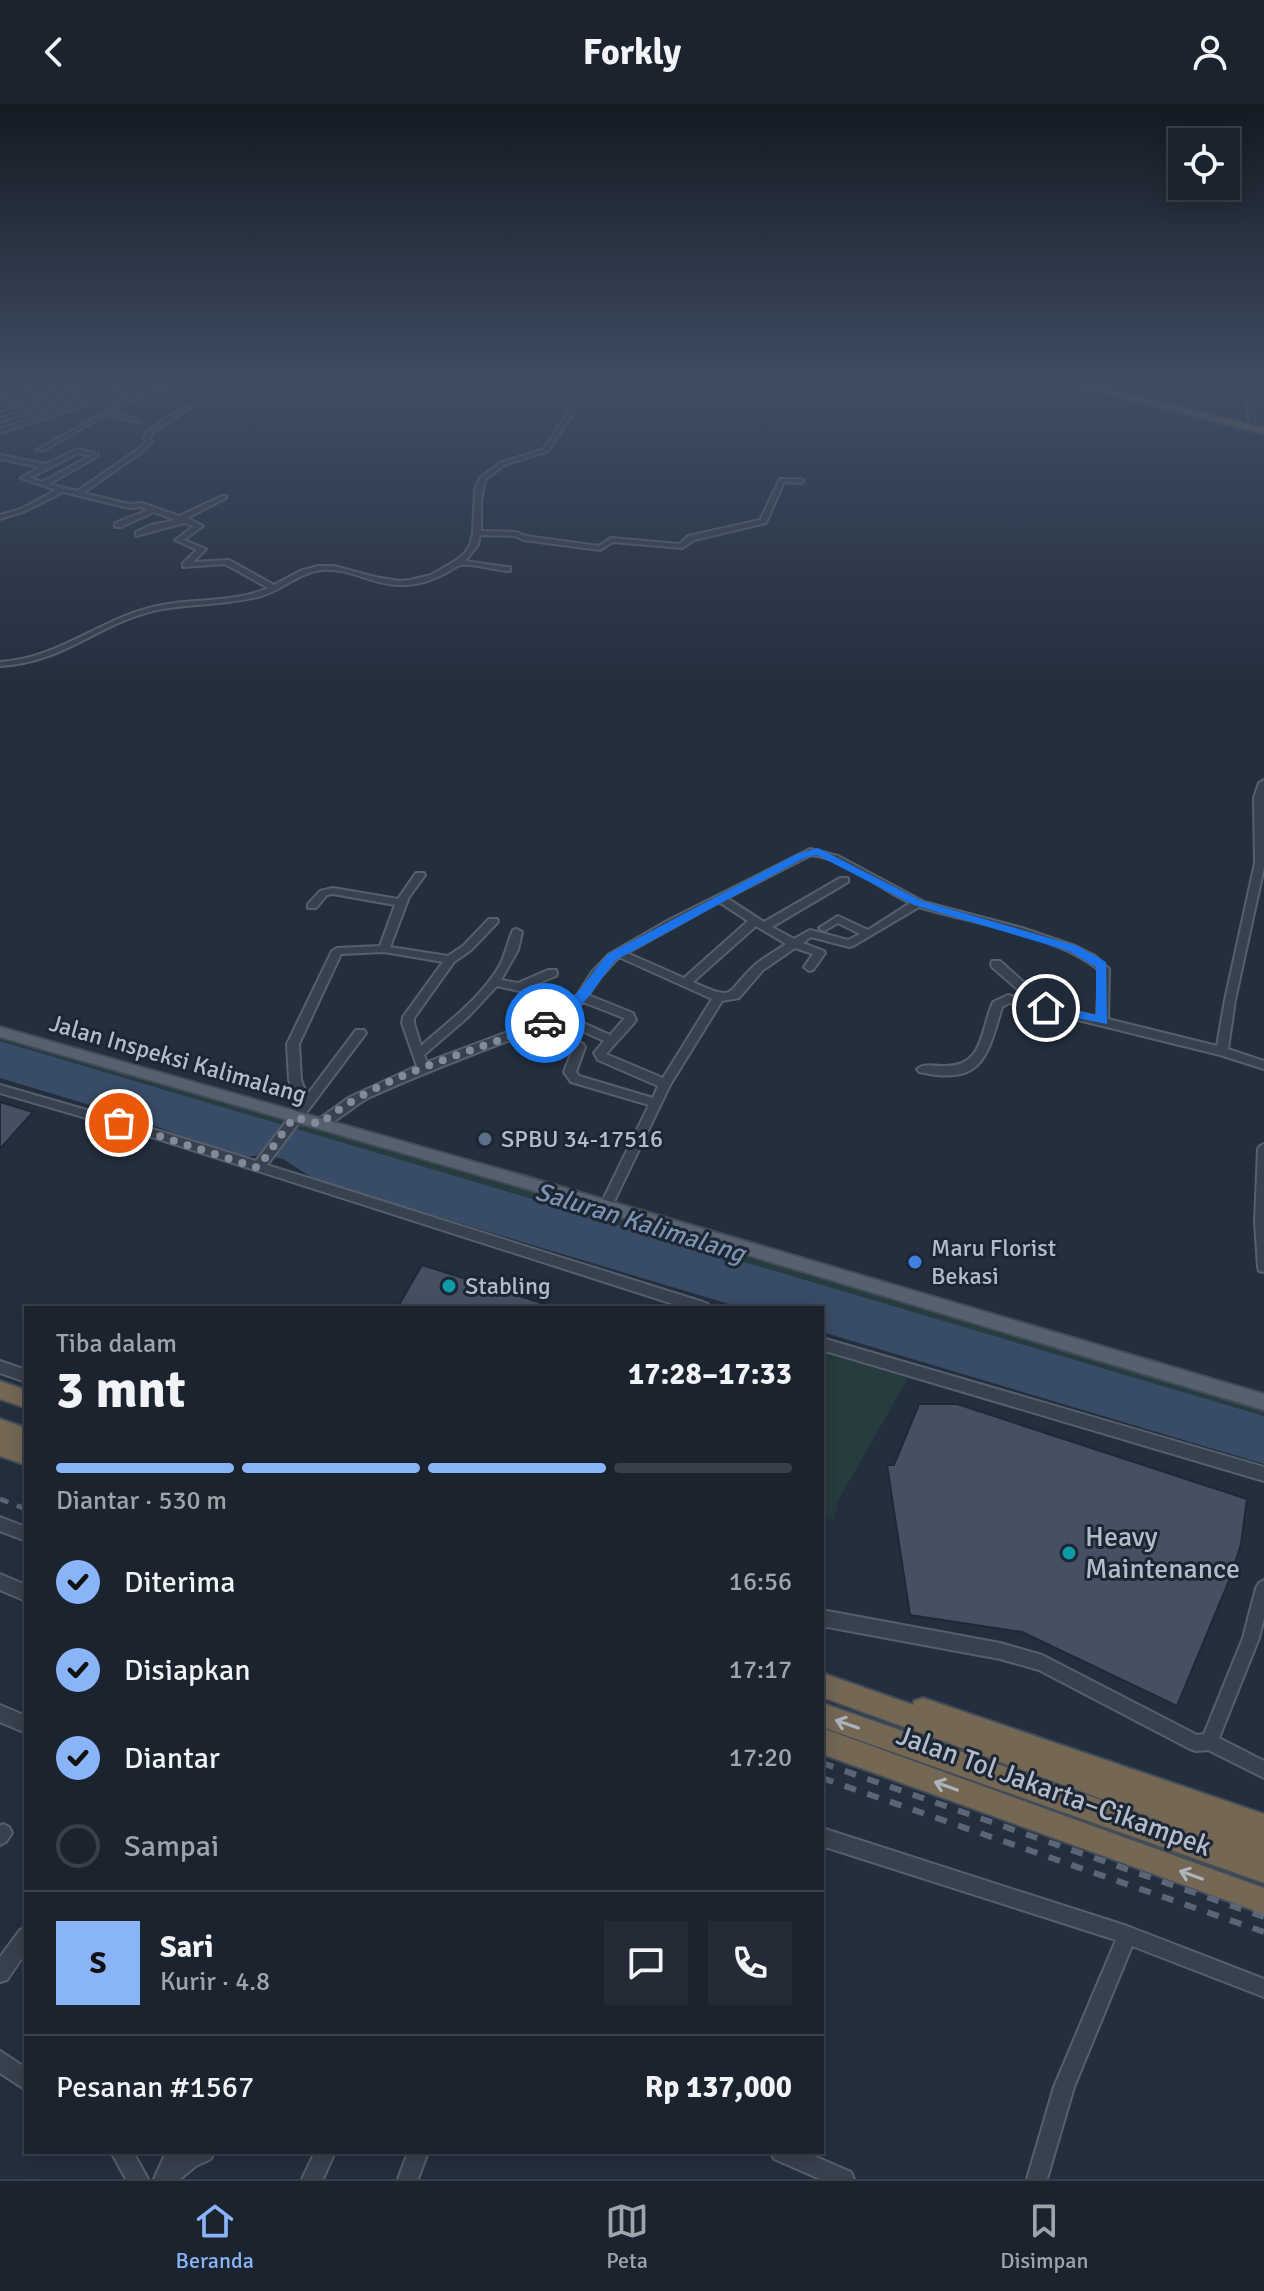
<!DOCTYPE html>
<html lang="id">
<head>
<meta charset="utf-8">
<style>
  body { margin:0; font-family:Signika,sans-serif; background:#242b36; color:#f1f3f6; height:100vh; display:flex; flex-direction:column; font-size:30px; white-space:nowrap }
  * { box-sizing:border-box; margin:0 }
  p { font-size:26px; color:#a0a4aa }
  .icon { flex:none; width:44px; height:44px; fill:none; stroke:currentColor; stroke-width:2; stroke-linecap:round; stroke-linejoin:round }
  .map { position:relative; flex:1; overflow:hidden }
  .sheet { position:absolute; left:24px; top:1202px; width:800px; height:848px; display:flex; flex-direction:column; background:#1b232e; border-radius:0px; box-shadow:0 4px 20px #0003,0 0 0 2px #39404a }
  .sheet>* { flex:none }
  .tools { position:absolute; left:1168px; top:24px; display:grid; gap:16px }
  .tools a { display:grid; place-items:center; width:72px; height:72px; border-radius:0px; background:#1b232e; box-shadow:0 4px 20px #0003,0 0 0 2px #39404a; font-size:40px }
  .pin { position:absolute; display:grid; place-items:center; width:68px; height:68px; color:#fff; margin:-34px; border:4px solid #fff; border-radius:50%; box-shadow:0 2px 8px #0007 }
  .courier { position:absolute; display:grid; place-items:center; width:80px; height:80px; margin:-40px; border:6px solid #1a73e8; border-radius:50%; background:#fff; color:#222; box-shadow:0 2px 10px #0007 }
  .summary em { font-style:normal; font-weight:700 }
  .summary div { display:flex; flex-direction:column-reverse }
  .summary { display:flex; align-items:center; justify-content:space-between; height:136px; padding:0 32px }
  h1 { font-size:52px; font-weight:700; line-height:60px }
  .bar { display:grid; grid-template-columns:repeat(4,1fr); gap:12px 8px; align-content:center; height:96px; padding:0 32px }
  .bar i { height:10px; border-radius:6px; background:#39404a }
  .bar .current { background:#8ab4f8 }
  .bar p { grid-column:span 4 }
  .line { display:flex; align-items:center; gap:20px; padding:0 32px; border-top:2px solid #39404a }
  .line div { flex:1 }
  .round { display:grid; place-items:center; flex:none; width:84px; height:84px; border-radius:0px; background:#242b36 }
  ol { padding:0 32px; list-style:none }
  li { display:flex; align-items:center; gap:24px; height:88px }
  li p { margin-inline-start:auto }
  li .icon { padding:8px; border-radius:50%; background:#8ab4f8; color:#111; stroke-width:4 }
  li:last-child { color:#a0a4aa }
  li i { width:44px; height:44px; border:4px solid #39404a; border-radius:50% }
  header { display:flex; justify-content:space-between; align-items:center; height:104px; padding:0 32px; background:#1b232e; font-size:36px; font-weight:700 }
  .menu { display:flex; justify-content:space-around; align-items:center; height:112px; border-top:2px solid #39404a; background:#1b232e; font-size:22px; color:#a0a4aa }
  .menu a { display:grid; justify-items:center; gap:4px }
  .menu .current { color:#8ab4f8 }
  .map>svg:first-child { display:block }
  .green { fill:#263c3f }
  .water { fill:#394c67 }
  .building { fill:#455162; stroke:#1f2835; stroke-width:2 }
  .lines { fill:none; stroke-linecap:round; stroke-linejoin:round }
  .minor-casing { stroke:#565f6c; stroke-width:4 }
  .major-casing { stroke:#414a57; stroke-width:4 }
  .highway-casing { stroke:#434c59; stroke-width:4 }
  .minor { fill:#38414e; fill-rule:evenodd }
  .major { fill:#56606e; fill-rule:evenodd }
  .highway { fill:#746855; fill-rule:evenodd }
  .rail-far1 { stroke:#5a6575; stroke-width:5; stroke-dasharray:9 9; stroke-linecap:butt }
  .rail { stroke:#5a6575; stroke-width:6; stroke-dasharray:12 12; stroke-linecap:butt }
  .oneway { stroke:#aeb4bd }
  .route { fill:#1a73e8 }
  .done { stroke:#828b98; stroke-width:8; stroke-dasharray:0 14.4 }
  .service-dot { fill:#5c6f8a; stroke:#1d2633; stroke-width:3 }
  .shop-dot { fill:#3f7fe0; stroke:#1d2633; stroke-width:3 }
  .culture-dot { fill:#0f9aa8; stroke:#1d2633; stroke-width:3 }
  .labels { text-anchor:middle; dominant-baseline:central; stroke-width:6; stroke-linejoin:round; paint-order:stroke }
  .street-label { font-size:24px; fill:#b4bcc9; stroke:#1d2633 }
  .poi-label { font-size:24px; fill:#b4bcc9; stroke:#1d2633; text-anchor:start }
  .water-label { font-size:26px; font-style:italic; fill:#7c92b1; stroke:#1d2633 }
  .near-poi-label { font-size:28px; fill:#b4bcc9; stroke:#1d2633; text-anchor:start }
  .near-street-label { font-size:28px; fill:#b4bcc9; stroke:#1d2633 }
</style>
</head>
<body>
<header><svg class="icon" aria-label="back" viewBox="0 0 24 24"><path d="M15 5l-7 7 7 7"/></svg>Forkly<svg class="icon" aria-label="person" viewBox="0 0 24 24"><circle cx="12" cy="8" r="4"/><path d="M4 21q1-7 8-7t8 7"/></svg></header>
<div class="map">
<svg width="1264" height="2075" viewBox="0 0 1264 2075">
  <rect width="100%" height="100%" fill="#242f3e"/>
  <path class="green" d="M0 928 1264 1300V1312L0 937Z
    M822 1248 908 1274 839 1395 833 1416 822 1414Z"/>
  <path class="water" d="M0 937 1264 1312V1360L822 1228V1204H742L316 1076 283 1055 264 1051 240 1053 130 1013 0 974Z"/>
  <path class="building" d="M0 998 33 1008 0 1045Z
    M422 1161 551 1202V1204H397Z
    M919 1300H957L1247 1395 1241 1440 1231 1472 1177 1602 1022 1528 910 1511 887 1361H894Z"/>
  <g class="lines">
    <g class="minor-casing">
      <path id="minor" d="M32 282H42L0 296V292Z
        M65 282H73L111 301 129 295 105 282H113L135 293 166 282H176L113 304 111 307 141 317V319L108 310 42 347 37 346 102 310 107 304 96 298 0 329V325L91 296 83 292 0 318V314L78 289 70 285 0 307V303Z
        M585 282H591L548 347 504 361 485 376 481 397V427L516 428 526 432 599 442 611 434 680 440 688 432 760 416 780 375H801L804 377 801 379 784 378 766 419 694 436 682 444 613 438 600 446 524 436 515 432 480 431 478 441 465 457 507 463H510V467C496 467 474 459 462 461 457 461 450 467 446 469 431 477 415 482 399 481 373 481 348 463 322 466 299 468 283 486 261 492 226 502 188 499 153 507 96 521 63 559 0 562V558C60 554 101 514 157 502 193 494 235 499 268 484L225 460 183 463V459L197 446 175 436 194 422 184 419 136 432V428L151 421 176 416 154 408 121 423H115V419L148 406 141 403 129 404 63 388 25 407 0 415V411L21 405 56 386 21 374 40 363 0 355V351L46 360 77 345 98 350V352L49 380 77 387 139 345 146 338 144 335 148 326 186 302H190V304L153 328 150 335 152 338 143 347 83 389 129 400 142 399 179 412 222 392H226V394L187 414 203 422 184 436 206 445 193 458 229 456 274 481 300 467 318 462H334L375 473 399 477 410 476 431 471 455 457 465 449 470 441 473 430 475 386 480 374 500 359 544 345ZM78 349 90 352 42 378 30 374Z
        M1244 282H1250L1255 320 1252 322 1249 320Z
        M1264 676V763L1235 896 1228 945 1264 957V965L1220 951 1009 899 1002 903C987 954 982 982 919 968L917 965C925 959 932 962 942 962 984 964 980 928 993 898L1008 891 1031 897 992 863 991 860 992 857H1000L1049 901 1097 913 1099 866C1055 830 974 820 919 803L853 842 849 843 811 833 803 839 824 847 825 849 813 866 809 867 804 863 813 850 795 844 763 866 739 894 722 897 670 981 611 1104 609 1107H601L599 1104 649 1001 571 978 564 968 573 945 539 925C481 947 424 968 368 994 354 1001 330 1025 316 1023L314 1020 316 1017 350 993 417 962 402 919 403 913 443 858 384 848 341 850 299 940 301 976 307 991 356 926H364L366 929 267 1061 703 1198 708 1200 710 1204H686L155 1034 0 989V981L156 1026 256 1057 299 1001 289 976 287 940 332 847 337 844 380 842 395 801 333 790 327 791 316 804H308V800L320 787 333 784 398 795 416 769H424L425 771 409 793 390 843 448 852 463 842 489 815H497L498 817 497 819 471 846 454 858 414 914V919L421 942C449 917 482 893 500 861 506 849 508 837 513 826L517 825 522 828 518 846 501 876 518 879 548 866H556L557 869 556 872 519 887 497 882 468 913 424 951 427 958 556 910 578 890 592 868 608 851 667 817 810 745 838 752 924 798 1022 824 1075 842 1095 852 1109 865 1108 915 1217 942 1225 896 1255 759 1254 694 1259 679ZM811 751C848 755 878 784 910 799L868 826 838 812 819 824 824 827 838 819 860 830 848 836 810 826 794 835 772 823 848 778V774H840L764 818 727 794ZM719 798 748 817 684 874 627 849ZM756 822 786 840C776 847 764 853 755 861 725 888 738 899 693 878ZM619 853 712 895 663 974 606 950 634 919 636 916 633 909 588 891 600 874ZM583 898 624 914V915L610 931 568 912ZM560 917 604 937 594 949 598 956 658 982 653 994 579 972 576 968 585 943 583 940 550 921Z
        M1264 1040V1168L1259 1167 1258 1163 1255 1118 1258 1045 1260 1042Z
        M822 1234 1264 1363V1377L822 1246Z
        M0 1257 26 1266V1278L0 1269Z
        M0 1413 26 1423V1437L0 1427Z
        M0 1470 26 1481V1497L0 1486Z
        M1264 1476V1514L1259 1534 1219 1634 1264 1657V1674L1208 1646 1196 1647 1190 1645 1039 1566 1000 1555 822 1522V1506L1000 1539 1042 1551 1197 1631 1204 1630 1243 1534 1256 1484 1259 1479Z
        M0 1601 26 1612V1629L0 1618Z
        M3 1720 9 1723 12 1729 6 1738 0 1741V1722Z
        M822 1724 1127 1822 1264 1875V1893L1132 1842 1074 1983 1047 2075H1027L1054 1983 1116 1836 822 1742Z
        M26 1823V1848L7 1876 0 1878V1853L20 1826Z
        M0 1947 26 1964V1986L0 1969Z
        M111 2048H133L148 2075H126Z
        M166 2048H214L211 2055 196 2062 180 2075H154Z
        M315 2048H335L323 2075H302Z
        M408 2048H428L418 2075H398Z
        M771 2048H805L851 2068 854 2075H820L774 2055Z"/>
    </g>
    <g class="major-casing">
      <path id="major" d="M0 923 524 1072 1264 1290V1306L524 1084 0 933Z"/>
    </g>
    <g class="highway-casing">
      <path id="highway" d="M1076 282H1092L1264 324V330Z
        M0 1277 26 1286V1304L0 1295Z
        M0 1315 26 1324V1361L0 1352Z
        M822 1569 913 1601 914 1597 923 1594 1264 1710V1779L822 1623V1599L1173 1721 822 1593Z
        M822 1624 1264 1784V1810L822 1650Z"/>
    </g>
    <use href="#minor" class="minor"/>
    <use href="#major" class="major"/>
    <use href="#highway" class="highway"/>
    <path class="rail-far1" d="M0 1395 26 1405"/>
    <path class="rail" d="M822 1659 1264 1813
      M822 1674 1264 1828"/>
  </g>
  <defs><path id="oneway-shaft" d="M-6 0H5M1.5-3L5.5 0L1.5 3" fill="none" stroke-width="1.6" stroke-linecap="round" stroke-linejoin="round" transform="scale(2)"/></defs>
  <g class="oneway">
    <use href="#oneway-shaft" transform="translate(847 1620) rotate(-161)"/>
    <use href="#oneway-shaft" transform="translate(946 1682) rotate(-160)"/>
    <use href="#oneway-shaft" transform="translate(1191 1771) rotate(-160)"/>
  </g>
  <linearGradient id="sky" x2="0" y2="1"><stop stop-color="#141a22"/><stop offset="0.49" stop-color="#3f4d63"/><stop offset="1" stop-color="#3f4d63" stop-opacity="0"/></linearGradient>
  <rect width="1264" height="573" fill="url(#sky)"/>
  <path class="route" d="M818 744 922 797 1077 842 1106 858 1107 920 1046 908 1040 904 1046 900 1096 911V863L1069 847 914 801 817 751 804 754 616 856C597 877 575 925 541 922V916C573 903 586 875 608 850L797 750Z"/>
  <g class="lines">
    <path class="done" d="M119 1019 258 1064 294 1013 320 1020C381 969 472 949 545 919"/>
  </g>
  <circle class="service-dot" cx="485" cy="1035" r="8"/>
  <circle class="shop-dot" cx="915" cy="1158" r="8"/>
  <g class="culture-dot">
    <circle cx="449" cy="1182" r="8"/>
    <circle cx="1069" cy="1449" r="8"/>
  </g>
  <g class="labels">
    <g class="street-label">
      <text transform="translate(178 955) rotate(16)">Jalan Inspeksi Kalimalang</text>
    </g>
    <g class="poi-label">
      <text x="501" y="1035">SPBU 34-17516</text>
      <text x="931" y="1144">Maru Florist<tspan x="931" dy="28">Bekasi</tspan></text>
      <text x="465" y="1182">Stabling</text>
    </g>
    <g class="water-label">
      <text transform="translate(640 1119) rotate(17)">Saluran Kalimalang</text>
    </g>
    <g class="near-poi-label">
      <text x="1085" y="1433">Heavy<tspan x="1085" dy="32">Maintenance</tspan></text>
    </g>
    <g class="near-street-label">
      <text transform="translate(1054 1687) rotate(20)">Jalan Tol Jakarta–Cikampek</text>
    </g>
  </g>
</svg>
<div class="tools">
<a><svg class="icon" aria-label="locate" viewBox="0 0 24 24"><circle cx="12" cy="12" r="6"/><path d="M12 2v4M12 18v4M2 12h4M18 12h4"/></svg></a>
</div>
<div class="pin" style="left:119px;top:1019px;background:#ea580c"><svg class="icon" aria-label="bag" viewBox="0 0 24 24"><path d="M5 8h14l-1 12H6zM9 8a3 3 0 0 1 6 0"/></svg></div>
<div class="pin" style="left:1046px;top:904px;background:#1f2937"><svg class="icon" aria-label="home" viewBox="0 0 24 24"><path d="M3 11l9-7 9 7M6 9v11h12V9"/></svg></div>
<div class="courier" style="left:545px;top:919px"><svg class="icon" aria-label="car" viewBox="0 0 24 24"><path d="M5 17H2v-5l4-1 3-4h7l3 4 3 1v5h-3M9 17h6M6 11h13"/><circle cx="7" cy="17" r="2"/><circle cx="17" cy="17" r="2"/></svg></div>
<section class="sheet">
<div class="summary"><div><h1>3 mnt</h1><p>Tiba dalam</p></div><em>17:28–17:33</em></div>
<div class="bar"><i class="current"></i><i class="current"></i><i class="current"></i><i></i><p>Diantar · 530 m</p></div>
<ol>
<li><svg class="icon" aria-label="check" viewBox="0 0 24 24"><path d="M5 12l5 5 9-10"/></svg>Diterima<p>16:56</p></li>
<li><svg class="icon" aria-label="check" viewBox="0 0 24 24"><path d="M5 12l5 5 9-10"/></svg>Disiapkan<p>17:17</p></li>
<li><svg class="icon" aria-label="check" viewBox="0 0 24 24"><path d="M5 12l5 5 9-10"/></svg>Diantar<p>17:20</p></li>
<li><i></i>Sampai</li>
</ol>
<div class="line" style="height:144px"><b class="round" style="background:#8ab4f8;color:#111">S</b><div><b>Sari</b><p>Kurir · 4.8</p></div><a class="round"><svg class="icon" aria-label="chat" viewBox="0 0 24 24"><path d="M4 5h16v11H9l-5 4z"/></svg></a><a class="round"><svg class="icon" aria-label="phone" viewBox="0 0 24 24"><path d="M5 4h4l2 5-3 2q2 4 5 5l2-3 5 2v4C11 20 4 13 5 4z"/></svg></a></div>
<div class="line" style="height:104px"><div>Pesanan #1567</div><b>Rp 137,000</b></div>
</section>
</div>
<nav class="menu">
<a class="current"><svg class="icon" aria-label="home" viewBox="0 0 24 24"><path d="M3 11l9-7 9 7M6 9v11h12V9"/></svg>Beranda</a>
<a><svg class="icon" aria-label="map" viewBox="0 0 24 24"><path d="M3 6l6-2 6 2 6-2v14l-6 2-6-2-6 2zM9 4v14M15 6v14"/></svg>Peta</a>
<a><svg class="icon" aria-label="saved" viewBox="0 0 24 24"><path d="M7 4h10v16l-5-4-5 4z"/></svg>Disimpan</a>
</nav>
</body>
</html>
